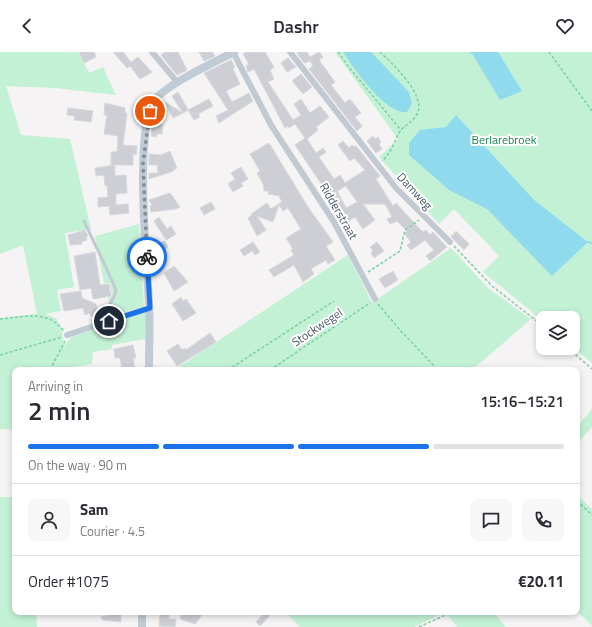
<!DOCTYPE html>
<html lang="en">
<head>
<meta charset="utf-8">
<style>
  body { margin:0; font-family:"Titillium Web",sans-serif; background:#f7f7f7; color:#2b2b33; height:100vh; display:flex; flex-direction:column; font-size:15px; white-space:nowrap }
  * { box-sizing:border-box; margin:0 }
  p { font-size:13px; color:#7c7c81 }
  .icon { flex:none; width:22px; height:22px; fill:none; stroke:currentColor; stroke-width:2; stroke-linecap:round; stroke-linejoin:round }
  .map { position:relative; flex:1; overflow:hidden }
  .sheet { position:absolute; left:12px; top:315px; width:568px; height:248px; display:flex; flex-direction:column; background:#fff; border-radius:8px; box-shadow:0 2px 6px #0003 }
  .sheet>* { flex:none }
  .tools { position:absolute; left:536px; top:259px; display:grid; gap:8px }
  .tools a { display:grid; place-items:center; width:44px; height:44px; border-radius:8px; background:#fff; box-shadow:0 2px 6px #0003; font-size:20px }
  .pin { position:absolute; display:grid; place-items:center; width:34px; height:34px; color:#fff; margin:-17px; border:2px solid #fff; border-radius:50%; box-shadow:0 1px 4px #0007 }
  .courier { position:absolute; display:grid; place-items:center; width:40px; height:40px; margin:-20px; border:3px solid #1a73e8; border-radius:50%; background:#fff; color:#222; box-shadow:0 1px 5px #0007 }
  .head em { font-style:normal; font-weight:600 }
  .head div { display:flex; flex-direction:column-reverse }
  .head { display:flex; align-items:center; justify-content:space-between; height:68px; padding:0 16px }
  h1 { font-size:26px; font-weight:600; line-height:30px }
  .bar { display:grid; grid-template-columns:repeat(4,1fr); gap:6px 4px; align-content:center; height:48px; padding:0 16px }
  .bar i { height:5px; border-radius:3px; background:#e1e1e2 }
  .bar .active { background:#1a73e8 }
  .bar p { grid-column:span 4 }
  .line { display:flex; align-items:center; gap:10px; padding:0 16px; border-top:1px solid #e1e1e2 }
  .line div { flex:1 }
  .round { display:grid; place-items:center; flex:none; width:42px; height:42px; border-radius:8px; background:#f7f7f7 }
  header { display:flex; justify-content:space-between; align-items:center; height:52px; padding:0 16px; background:#fff; font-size:18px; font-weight:600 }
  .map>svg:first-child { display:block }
  .green { fill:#c3f1d5 }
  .water { fill:#90daee }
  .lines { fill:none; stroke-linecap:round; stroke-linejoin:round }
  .stream { stroke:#90daee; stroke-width:2 }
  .building { fill:#cdcfd5; stroke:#d7d9de; fill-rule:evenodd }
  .path { stroke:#7ad0a6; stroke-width:1.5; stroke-dasharray:3 2; stroke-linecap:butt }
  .lane { stroke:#c1cad2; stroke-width:3 }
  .street { stroke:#c1cad2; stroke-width:6 }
  .secondary { stroke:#c1cbd6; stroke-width:8 }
  .done { stroke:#868d94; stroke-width:4; stroke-dasharray:0 7.2 }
  .route { stroke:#1a73e8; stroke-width:5 }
  .labels { text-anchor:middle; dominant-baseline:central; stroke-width:4; stroke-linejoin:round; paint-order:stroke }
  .park-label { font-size:12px; fill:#17864f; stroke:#fff }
  .street-label { font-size:12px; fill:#4a5661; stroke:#fff }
</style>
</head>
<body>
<header><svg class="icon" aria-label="back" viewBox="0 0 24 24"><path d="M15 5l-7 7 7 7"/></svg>Dashr<svg class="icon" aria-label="heart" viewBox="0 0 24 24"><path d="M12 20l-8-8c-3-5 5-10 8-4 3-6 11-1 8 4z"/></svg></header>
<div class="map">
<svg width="592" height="575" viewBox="0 0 592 575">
  <rect width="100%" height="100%" fill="#f5f3f3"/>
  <path class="green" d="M0 0H78L89 21 103 15 116 43 55 36 6 34 21 83 70 87 91 177 65 181 74 235 57 238 61 259 46 262 57 267 62 279 64 294 71 285 146 260 145 287 112 293V297L93 300 92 312 54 318H15V378L0 377V266L37 262 23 193 0 202Z
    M335 0H592V311L573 295V266H543V269L483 220 499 204 454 157 439 172 379 105 398 87Z
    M139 172 144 255 112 264 108 246 112 244 110 231H104L95 184Z
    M451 196 488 236 531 267 472 318H174L348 203 372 251Z
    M592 357V375L577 392V375Z
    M577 443 592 457V574L577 559Z
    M0 445H15V560H36L37 575H0Z
    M285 560H493L506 575H457L445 560 414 575H300Z"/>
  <path class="water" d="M343 0H371L409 40 412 52 407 60C386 63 354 17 343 0Z
    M469 0H498L522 39 500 48 473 3Z
    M456 63 534 148 588 190 552 224 487 157 449 138 409 103V91L420 78 446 75Z"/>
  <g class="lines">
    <path class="stream" d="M588 190 592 191"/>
  </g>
  <path class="building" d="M79 0H94L96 5 84 11Z
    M113 0H123L131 10 138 5 152 20 140 27 130 14 127 16Z
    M165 0H178L187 18 177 23 161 3Z
    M199 0H212L215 4 204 9Z
    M246 0H265L274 15 270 18 274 27 268 30 293 68 301 63 294 52 301 47 310 61 320 54 329 65 316 75 318 78 307 87 316 101 323 96 326 100 319 105 334 127 340 123 345 131 365 118 354 106 350 109 338 93 343 89 349 96 352 93 354 95 356 94 380 124 376 127 393 154 396 151 418 175 423 180 426 178 430 183 433 180 447 195 430 209 426 204 434 198 425 188 411 198 407 193 411 190 404 181 407 179 397 169 390 172 387 167 392 165 385 152H363L375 168 363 177 355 165 347 170 295 93 305 86 295 72 289 76 288 74 285 76 254 17 248 20 246 14 249 12 243 2ZM346 134 357 150 346 156 337 139Z
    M298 0H307L310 5 319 0 323 5 319 8 335 30 331 33 345 51 350 47 361 61 355 65 362 74 357 79 309 17 313 14 310 9 304 11 297 1Z
    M288 6 296 15 287 20 281 11Z
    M231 8 235 15 233 17 240 32 226 39 232 50 249 41 253 49 219 71 216 64 228 58 204 21Z
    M301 22 312 35 303 42 293 30V28Z
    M178 40 188 58 183 61 172 44Z
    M209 47 213 54 198 62 200 65 194 68 188 58Z
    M165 50 183 61 173 66Z
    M105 51 125 56V61H127L123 93 137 94 136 103 133 102V113H111V100H117L118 84 104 82 107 63H104Z
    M68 56 93 59 91 70 74 68 75 64 67 63Z
    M153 67 162 68 161 72H163L162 82H157L156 85 151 84Z
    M373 84 375 87 378 85 381 90 379 92 382 97 376 101 367 89Z
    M269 91 308 155 333 190 326 194 335 208 328 212 326 208 311 217 314 222 303 230 294 213 274 225 269 218 294 203 291 198 293 197 286 186 301 177 288 156 283 159 279 153 273 170 257 164 266 178 257 184 248 166 253 162H251L267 151 271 157 282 150 279 144 268 142 269 139H264L263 132 257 121 260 119 250 102Z
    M170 99 177 116 171 120 149 127V121H158L157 113H149V102L161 103Z
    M115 113V124L126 123 127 141 116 142V153L128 152 129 161 110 163 109 154 98 155V146L108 145 107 133 105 134 104 123 96 124 95 116Z
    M241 115 248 127 241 131 243 134 233 140 228 132 235 127 231 121Z
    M170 141 180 155 176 157 151 160 150 154 152 153 149 148Z
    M211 150 215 157 204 163 200 156Z
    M159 165 167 177 171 174 176 182 166 188 154 169Z
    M85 178 88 184 86 185 87 188 81 190 82 192 70 193 68 183Z
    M456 179 469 192 464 198 451 185Z
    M165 189 168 195 162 198V211H154L153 193Z
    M253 190 260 200 255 203 252 199 244 204 240 198Z
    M377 190 384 199 374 206 371 201 373 199 370 195Z
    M95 200 100 233 109 232 111 244 93 247 91 236 80 238 74 204Z
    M174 214 188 230 174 239 164 221Z
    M393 219 398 228 385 236 379 227Z
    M81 239 82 246 96 252 99 262 91 264 90 261 85 263 83 256 64 259 60 242Z
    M181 245 183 249 186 247 196 261 183 269 172 252Z
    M210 281 216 290 177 314 167 299 178 292 182 298 185 296 186 298Z
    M133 293 136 306H133L135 318H122L120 306H115L114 297Z
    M108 560H121V570L103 568 101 565 108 563Z
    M160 560H169V567H176L175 575 159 574Z
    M182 560H198L202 563 195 572 180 567Z
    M265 560H273L260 574 256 570Z"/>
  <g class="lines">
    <path class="path" d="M338 0 348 14 401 78
      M380 0C393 12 424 41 418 60 415 68 407 72 401 78 394 88 392 101 382 109
      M549 0 592 59
      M454 194 492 234 543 274
      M368 220 400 199 405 178 419 168
      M378 252 400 278 438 318
      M0 267C24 265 47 257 64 279
      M568 296 592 317
      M0 303 62 285
      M50 318 65 289
      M228 318 334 249
      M270 318 370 251
      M577 449 592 463
      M419 575 452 560"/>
    <path class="lane" d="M84 169C88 178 116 235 116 239 115 245 109 253 106 258L109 269"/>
    <path class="street" d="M152 0 178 31
      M233 0 271 73 334 170 375 247
      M290 0 396 136 450 190
      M67 283 149 256"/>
    <path class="secondary" d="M149 318C149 296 150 273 149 251 147 210 134 79 154 49 165 33 215 10 234 0
      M142 575V560"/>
  </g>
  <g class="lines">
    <path class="done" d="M147 205 143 111 150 59"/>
    <path class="route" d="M109 269 150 256 147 205"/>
  </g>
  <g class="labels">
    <g class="park-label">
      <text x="504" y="87">Berlarebroek</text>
    </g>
    <g class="street-label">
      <text transform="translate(415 139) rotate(47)">Damweg</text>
      <text transform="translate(339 159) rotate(60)">Ridderstraat</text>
      <text transform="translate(317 275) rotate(-34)">Stockwegel</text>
    </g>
  </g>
</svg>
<div class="tools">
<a><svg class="icon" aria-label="layers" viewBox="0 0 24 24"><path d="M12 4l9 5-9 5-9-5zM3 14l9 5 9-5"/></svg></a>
</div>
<div class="pin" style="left:150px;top:59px;background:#ea580c"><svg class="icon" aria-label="bag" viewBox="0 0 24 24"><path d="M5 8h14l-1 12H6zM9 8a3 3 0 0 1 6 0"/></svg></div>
<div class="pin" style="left:109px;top:269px;background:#1f2937"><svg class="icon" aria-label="home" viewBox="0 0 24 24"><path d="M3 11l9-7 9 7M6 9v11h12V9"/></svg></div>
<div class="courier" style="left:147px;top:205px"><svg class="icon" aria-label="bike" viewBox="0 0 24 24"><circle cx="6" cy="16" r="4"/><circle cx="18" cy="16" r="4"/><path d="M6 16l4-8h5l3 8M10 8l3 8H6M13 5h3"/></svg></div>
<section class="sheet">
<div class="head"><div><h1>2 min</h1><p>Arriving in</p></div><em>15:16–15:21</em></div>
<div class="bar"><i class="active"></i><i class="active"></i><i class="active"></i><i></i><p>On the way · 90 m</p></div>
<div class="line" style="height:72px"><a class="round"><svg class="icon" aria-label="person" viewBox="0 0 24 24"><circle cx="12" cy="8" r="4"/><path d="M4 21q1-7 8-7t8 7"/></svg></a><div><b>Sam</b><p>Courier · 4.5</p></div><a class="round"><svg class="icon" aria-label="chat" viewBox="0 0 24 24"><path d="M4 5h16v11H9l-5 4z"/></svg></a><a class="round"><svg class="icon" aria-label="phone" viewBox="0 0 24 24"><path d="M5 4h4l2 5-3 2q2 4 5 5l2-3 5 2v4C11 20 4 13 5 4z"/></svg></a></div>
<div class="line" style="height:52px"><div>Order #1075</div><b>€20.11</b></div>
</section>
</div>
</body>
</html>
